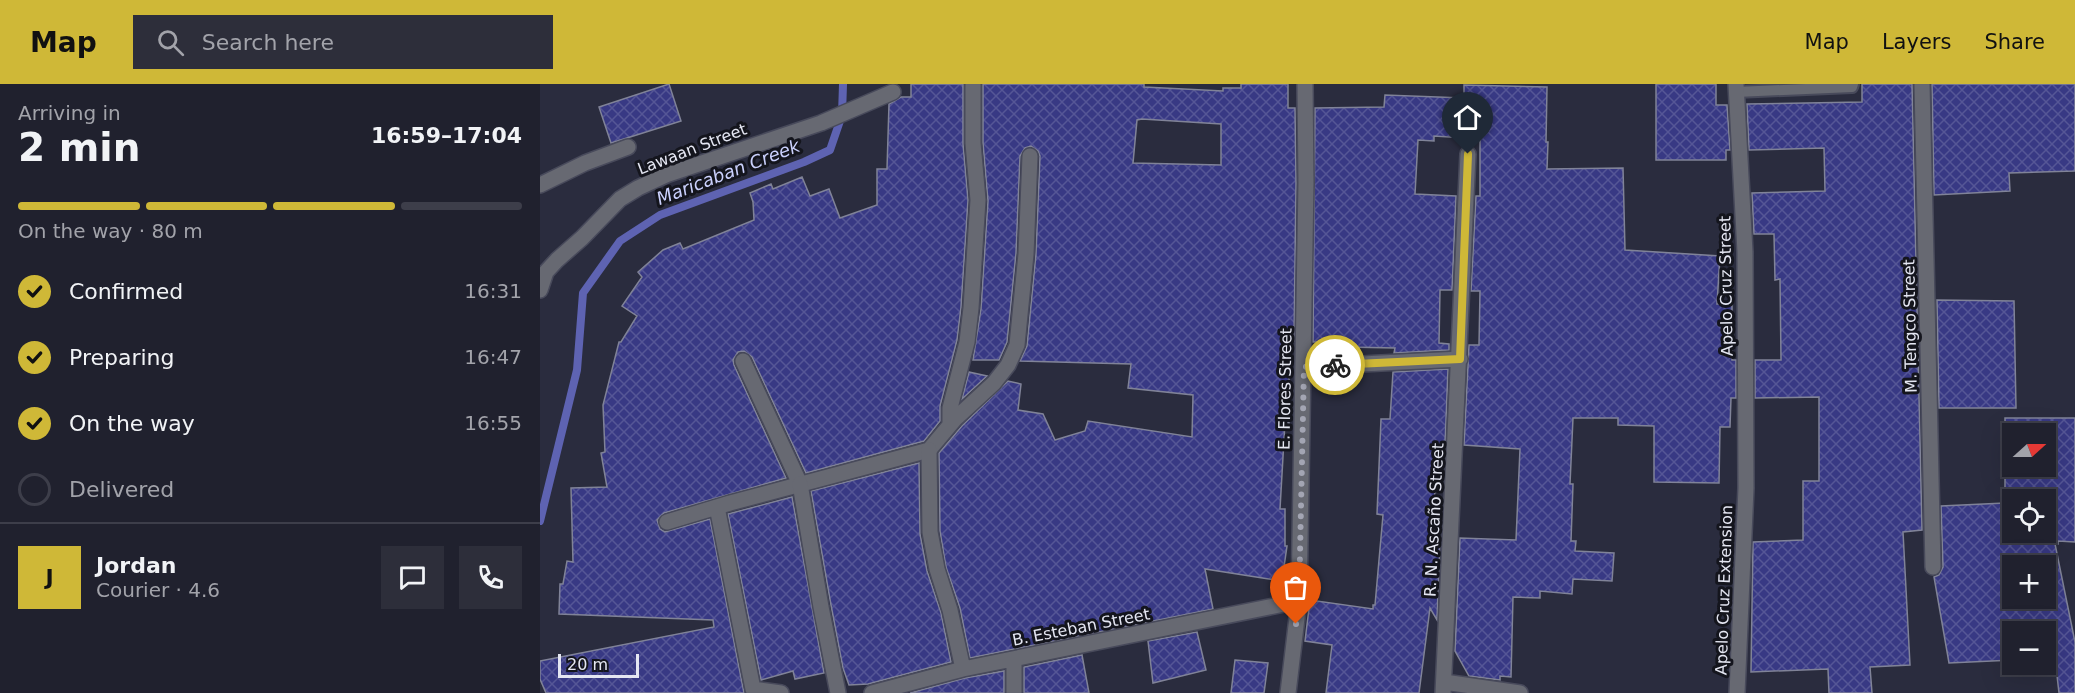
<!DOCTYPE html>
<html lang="en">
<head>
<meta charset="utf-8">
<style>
  body { margin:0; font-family:"DejaVu Sans",sans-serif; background:#2d2e3a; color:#f1f3f6; height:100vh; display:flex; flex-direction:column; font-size:22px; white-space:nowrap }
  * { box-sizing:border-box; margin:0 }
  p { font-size:20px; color:#a2a3aa }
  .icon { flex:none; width:33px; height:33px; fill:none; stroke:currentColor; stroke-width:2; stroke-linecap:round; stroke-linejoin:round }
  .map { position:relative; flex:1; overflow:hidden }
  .sheet { display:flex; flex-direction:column; background:#20212e; width:540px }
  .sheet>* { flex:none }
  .needle { width:39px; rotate:69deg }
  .tools { position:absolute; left:1462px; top:339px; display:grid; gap:12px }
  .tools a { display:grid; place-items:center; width:54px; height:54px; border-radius:0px; background:#20212e; box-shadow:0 6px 24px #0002,0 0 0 2px #3d3e4a; font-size:30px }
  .scale { position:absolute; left:18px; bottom:15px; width:81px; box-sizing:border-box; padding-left:6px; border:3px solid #e4e6f2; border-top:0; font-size:16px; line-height:21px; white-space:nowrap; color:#e4e6f2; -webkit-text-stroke:4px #14151d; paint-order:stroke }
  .pin { position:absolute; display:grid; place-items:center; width:51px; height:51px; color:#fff; margin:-62px -26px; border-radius:50% 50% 50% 0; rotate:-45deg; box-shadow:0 0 6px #0007 }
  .pin .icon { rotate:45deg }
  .courier { position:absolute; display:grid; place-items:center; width:60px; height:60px; margin:-30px; border:4px solid #cfb837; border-radius:50%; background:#fff; color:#222; box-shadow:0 2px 8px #0007 }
  .headline em { font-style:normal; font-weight:700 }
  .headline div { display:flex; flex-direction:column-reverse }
  .headline { display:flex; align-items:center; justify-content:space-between; height:102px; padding:0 18px }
  h1 { font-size:39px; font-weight:700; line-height:45px }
  .bar { display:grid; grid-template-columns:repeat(4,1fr); gap:9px 6px; align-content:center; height:72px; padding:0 18px }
  .bar i { height:8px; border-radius:4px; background:#3d3e4a }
  .bar .selected { background:#cfb837 }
  .bar p { grid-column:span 4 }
  .line { display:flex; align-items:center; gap:15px; padding:0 18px; border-top:2px solid #3d3e4a }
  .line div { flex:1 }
  .round { display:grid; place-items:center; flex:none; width:63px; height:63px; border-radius:0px; background:#2d2e3a }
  ol { padding:0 18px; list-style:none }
  li { display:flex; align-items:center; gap:18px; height:66px }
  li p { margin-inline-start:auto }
  li .icon { padding:6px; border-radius:50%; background:#cfb837; color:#111; stroke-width:4 }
  li:last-child { color:#a2a3aa }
  li i { width:33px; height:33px; border:3px solid #3d3e4a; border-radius:50% }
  header { display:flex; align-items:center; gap:36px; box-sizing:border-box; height:84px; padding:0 30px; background:#cfb837; color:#111 }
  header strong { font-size:28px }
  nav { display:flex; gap:33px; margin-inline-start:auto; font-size:21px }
  .search { width:420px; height:54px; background:#2d2e3a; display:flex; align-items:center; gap:15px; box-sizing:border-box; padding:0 21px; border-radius:0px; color:#a2a3aa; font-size:22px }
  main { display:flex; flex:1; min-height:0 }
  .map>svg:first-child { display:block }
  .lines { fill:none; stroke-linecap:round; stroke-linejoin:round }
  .stream { stroke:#5e63b2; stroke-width:8 }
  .building { fill:url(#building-cross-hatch); stroke:#808398; stroke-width:1.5; fill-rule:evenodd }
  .service-casing { stroke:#484a5b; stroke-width:14 }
  .pedestrian-casing { stroke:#484a5b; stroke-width:18 }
  .minor-casing { stroke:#484a5b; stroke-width:18 }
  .service { stroke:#676972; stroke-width:10 }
  .pedestrian { stroke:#676972; stroke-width:15 }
  .minor { stroke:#676972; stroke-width:15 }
  .done { stroke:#a3a5b3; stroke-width:6; stroke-dasharray:0 10.8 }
  .route { stroke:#cfb837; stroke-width:8 }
  .labels { text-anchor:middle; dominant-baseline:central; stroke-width:6; stroke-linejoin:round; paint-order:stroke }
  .street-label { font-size:16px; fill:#e4e6f2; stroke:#14151d }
  .water-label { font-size:18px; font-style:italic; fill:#cbd1fd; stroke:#14151d }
</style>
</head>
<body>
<header>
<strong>Map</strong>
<div class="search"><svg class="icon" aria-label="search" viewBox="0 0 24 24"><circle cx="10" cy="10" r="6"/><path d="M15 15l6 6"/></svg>Search here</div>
<nav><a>Map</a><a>Layers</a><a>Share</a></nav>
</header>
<main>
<section class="sheet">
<div class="headline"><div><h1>2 min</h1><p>Arriving in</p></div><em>16:59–17:04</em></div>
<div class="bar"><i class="selected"></i><i class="selected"></i><i class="selected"></i><i></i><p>On the way · 80 m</p></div>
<ol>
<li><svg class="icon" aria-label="check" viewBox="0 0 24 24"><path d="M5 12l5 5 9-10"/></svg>Confirmed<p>16:31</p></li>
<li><svg class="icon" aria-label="check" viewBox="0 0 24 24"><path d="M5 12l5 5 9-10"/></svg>Preparing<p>16:47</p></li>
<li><svg class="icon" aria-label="check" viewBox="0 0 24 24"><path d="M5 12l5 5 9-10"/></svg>On the way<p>16:55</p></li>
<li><i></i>Delivered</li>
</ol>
<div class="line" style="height:108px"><b class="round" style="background:#cfb837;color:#111">J</b><div><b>Jordan</b><p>Courier · 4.6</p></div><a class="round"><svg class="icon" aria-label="chat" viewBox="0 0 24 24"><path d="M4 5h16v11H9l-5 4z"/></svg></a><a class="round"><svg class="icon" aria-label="phone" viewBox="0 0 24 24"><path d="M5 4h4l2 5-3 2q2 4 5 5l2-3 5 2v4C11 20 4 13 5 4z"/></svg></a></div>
</section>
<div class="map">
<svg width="1535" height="609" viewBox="0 0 1535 609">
  <defs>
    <pattern id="building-cross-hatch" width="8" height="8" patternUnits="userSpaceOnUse" patternTransform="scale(1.5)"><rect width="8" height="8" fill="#383984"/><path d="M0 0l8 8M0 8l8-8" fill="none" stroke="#555696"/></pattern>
  </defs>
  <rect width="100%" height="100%" fill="#2a2c3e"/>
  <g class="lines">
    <path class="stream" d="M0 437 37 286 43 209 80 157 120 131 264 78 290 66 302 31 303 0"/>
  </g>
  <path class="building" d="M129 0 141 37 71 59 59 23Z
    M371 0H423V60L428 116 421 223 417 256 400 322V337L384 357 266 389 212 273 204 267 198 268 193 276 194 281 246 394 124 429 117 436 120 445 125 448 170 435 204 609H6L0 595V577L174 543 173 536 19 530 20 500H23L27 477 33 478 31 404 67 403 61 369 65 368 63 321 79 258H81L97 232 82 222 102 193 98 188 123 166 140 159 143 165 214 136 213 118 210 109 231 100 233 105 262 93 270 112 289 105 300 134 337 121V85H347L349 20 361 13H371Z
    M443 0H604V3L683 7V4H701V0H748V24H755L756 99 754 257H749V339L745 338 740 425H745V462H747L742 497 665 485 673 525 430 574 420 524 406 483 400 447 399 369 422 342 468 297 481 300 478 326 503 330 515 356 545 347 548 337 652 353 653 311 588 304 591 280 480 277 487 262 496 170 500 72 498 67 491 62 485 64 480 72 476 169 467 258 459 276H433L441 225 448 117 443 59ZM602 35 681 40V81L593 79 597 36Z
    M1116 0H1176V21H1187L1190 66H1186V76H1116Z
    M1322 0H1372L1382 446 1363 448 1370 581 1330 583 1332 609H1289L1288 585 1211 588 1213 458 1263 456V397H1279V313L1215 314V276H1241L1240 195 1235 196 1234 150H1214L1212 109 1285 107 1284 64 1209 66 1207 20 1322 18Z
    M1392 0H1535V87L1469 89 1470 107 1394 111Z
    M924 1 1007 3 1006 58H1008L1007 85 1083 84 1085 166 1180 172 1177 220H1192V276H1196V314H1191L1190 343H1180L1179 399 1114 398V342L1078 341V334H1033L1030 400H1033L1031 457H1036L1035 467 1074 469 1072 497 1033 495 1032 510 1000 507V514L973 513 971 593 960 592V596L929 592 915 567 920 454 976 456 980 365 924 361 929 261H939L940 207H931L936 112H940V55L894 52V57L878 56 875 110 916 112 912 206H900L899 259 909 260V266L854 269 855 264 807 263V258H773L775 24 844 23 845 11 924 14Z
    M1397 216 1474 217 1476 324H1399Z
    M908 285 905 361 898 360 893 436 892 453H900L897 536 890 524 879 609H786L792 561 765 557 770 516 833 525V521H835L843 431 837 430 841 335H850L853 288Z
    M429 288 447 292 422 315Z
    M1465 334H1535V458L1518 457V460H1515L1535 558V609H1519L1515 574 1506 575V548H1473V576L1409 579 1394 493 1399 491 1403 483 1401 422 1465 419ZM1473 350H1506V382H1473ZM1473 416H1506V448H1473ZM1473 482H1506V514H1473Z
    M379 379 380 450 387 487 401 529 411 578 328 600 309 601 303 584 291 521 271 407Z
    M252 413 284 589 255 595 253 587 221 596 188 430Z
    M657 548 666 586 613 599 608 557Z
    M542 571 549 609H484V583Z
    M695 576 728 579 724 609H691Z
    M464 587V609H370L425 594Z"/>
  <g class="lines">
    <g class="service-casing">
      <path id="service" d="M1196 8 1312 3 1313 0"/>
    </g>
    <g class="pedestrian-casing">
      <path id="pedestrian" d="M203 277 260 400
        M410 341V324L427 258 431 224 438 116 433 59V0
        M177 423 213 605 241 609
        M127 438 190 419 389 366 415 335 454 299 468 281 477 261 486 170 490 72"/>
    </g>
    <g class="minor-casing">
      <path id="minor" d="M1196 0 1205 168 1206 404 1197 609
        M1382 0 1393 483
        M0 101 45 79 88 63
        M0 206 6 188 17 176 42 154 80 115 98 104 126 91 281 39 353 8
        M763 283 920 275
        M389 366 390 448 397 485 410 526 423 585
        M260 400 281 523 298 609
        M474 575V609
        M904 598 980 609
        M332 609 423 585 759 517
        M748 609 759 517 766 99 765 0
        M903 609 928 70"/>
    </g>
    <use href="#service" class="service"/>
    <use href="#pedestrian" class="pedestrian"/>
    <use href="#minor" class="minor"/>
  </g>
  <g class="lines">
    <path class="done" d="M756 540 759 517 764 283 795 281"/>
    <path class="route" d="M795 281 920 275 928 70"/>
  </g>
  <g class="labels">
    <g class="street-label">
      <text transform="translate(152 65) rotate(-21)">Lawaan Street</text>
      <text transform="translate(1186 202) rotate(-91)">Apelo Cruz Street</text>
      <text transform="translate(1370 242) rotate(-91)">M. Tengco Street</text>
      <text transform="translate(745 305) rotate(-89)">E. Flores Street</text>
      <text transform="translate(894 436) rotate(-87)">R. N. Ascaño Street</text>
      <text transform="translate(1184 506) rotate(-88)">Apelo Cruz Extension</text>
      <text transform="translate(541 543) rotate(-11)">B. Esteban Street</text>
    </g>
    <g class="water-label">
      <text transform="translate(188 88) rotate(-21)">Maricaban Creek</text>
    </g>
  </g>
</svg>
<div class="tools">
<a><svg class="needle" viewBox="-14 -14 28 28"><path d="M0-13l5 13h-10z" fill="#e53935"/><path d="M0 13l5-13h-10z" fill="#a2a3aa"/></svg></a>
<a><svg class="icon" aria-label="locate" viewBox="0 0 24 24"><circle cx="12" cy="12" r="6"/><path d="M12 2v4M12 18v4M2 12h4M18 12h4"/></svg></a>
<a>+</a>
<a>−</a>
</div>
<div class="scale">20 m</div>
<div class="pin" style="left:756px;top:540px;background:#ea580c"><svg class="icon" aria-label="bag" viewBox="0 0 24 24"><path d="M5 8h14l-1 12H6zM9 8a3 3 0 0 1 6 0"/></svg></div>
<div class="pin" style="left:928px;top:70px;background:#1f2937"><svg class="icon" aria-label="home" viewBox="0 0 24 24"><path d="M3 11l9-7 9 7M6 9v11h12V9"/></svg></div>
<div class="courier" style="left:795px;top:281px"><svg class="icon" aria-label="bike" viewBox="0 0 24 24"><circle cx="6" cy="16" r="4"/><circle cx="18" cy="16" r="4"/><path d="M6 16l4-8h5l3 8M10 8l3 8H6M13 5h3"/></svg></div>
</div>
</main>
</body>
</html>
